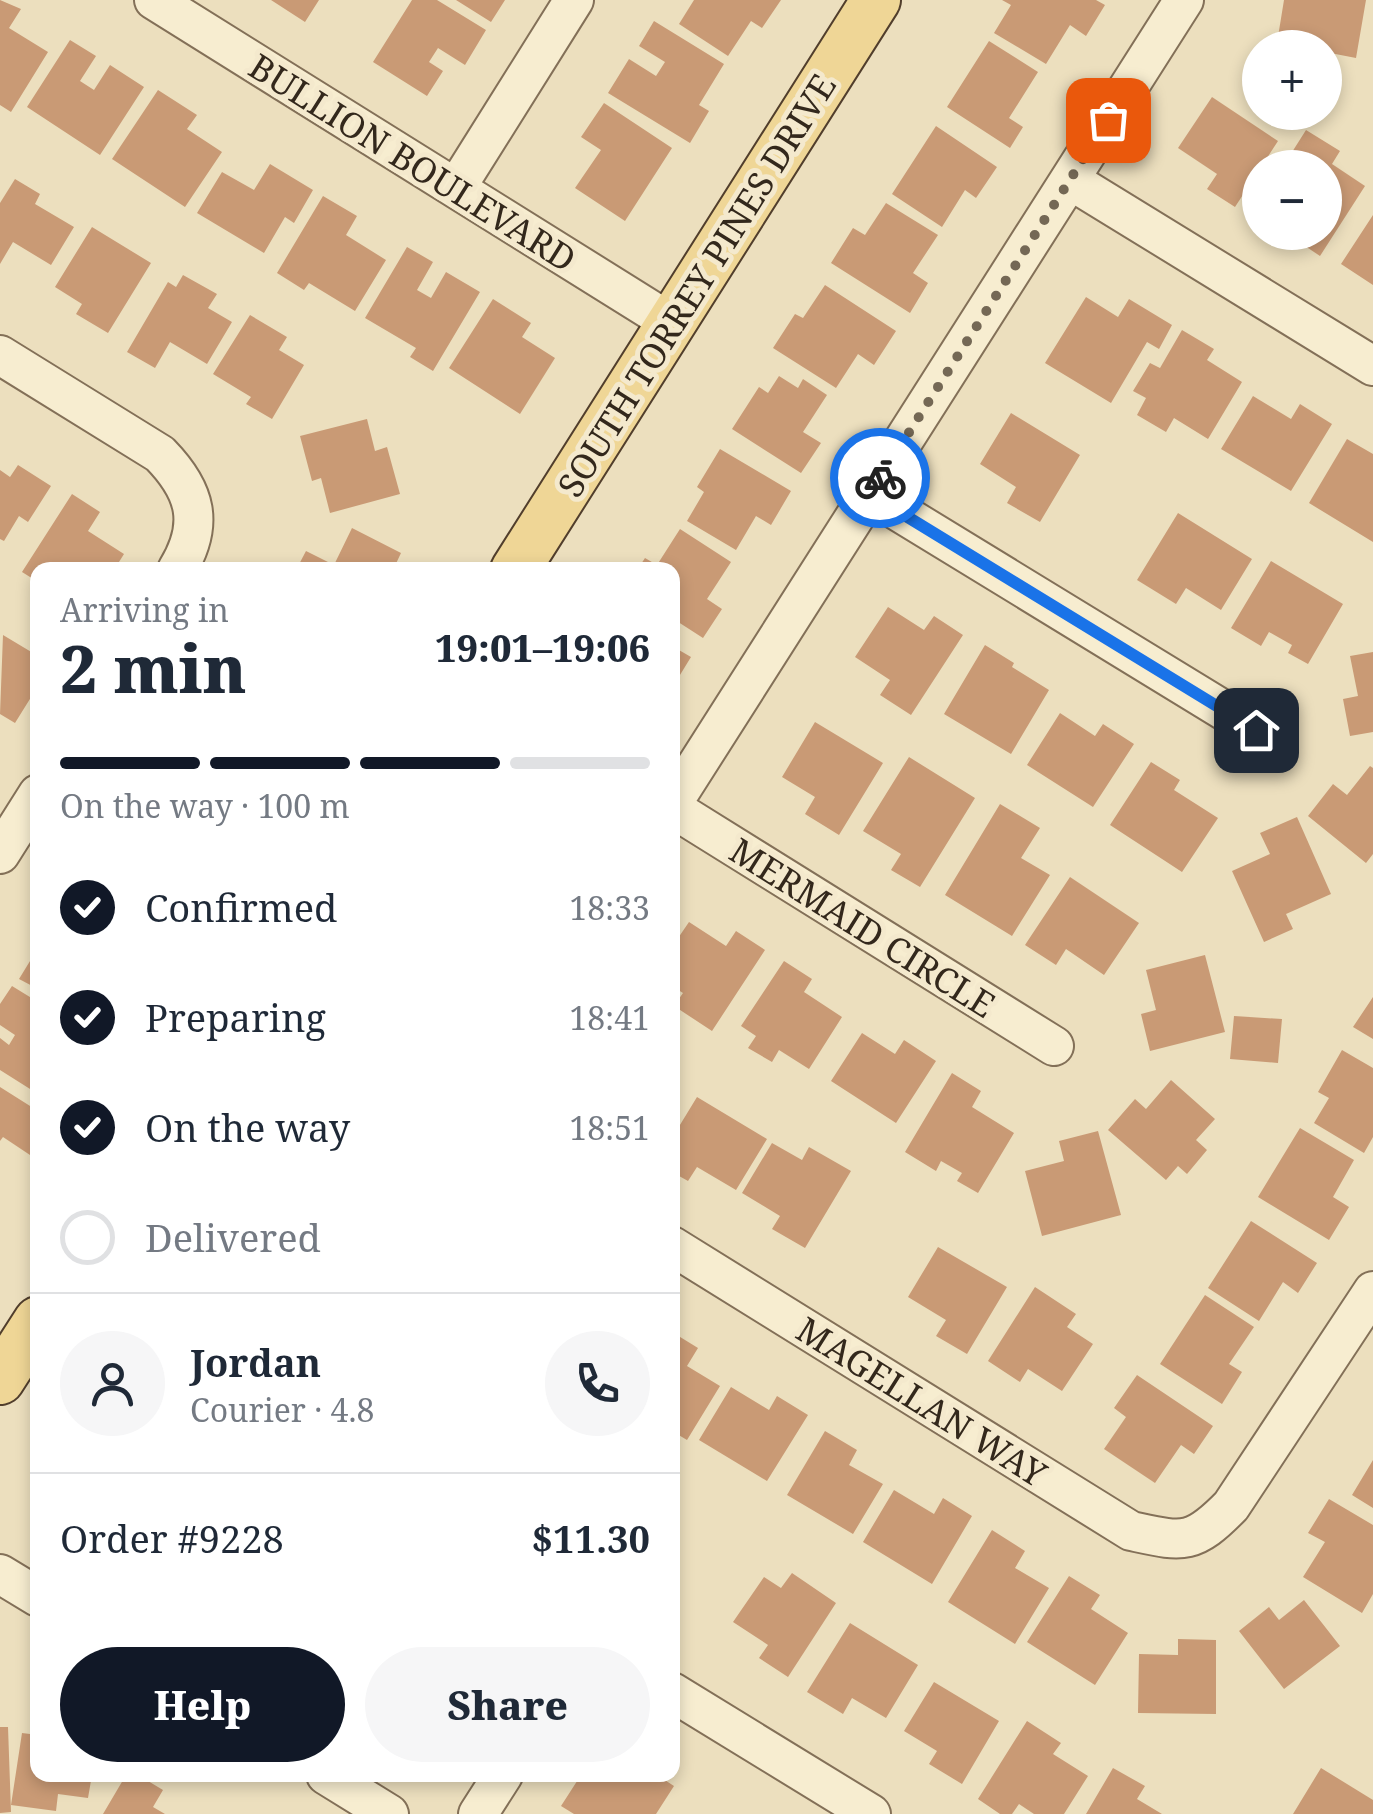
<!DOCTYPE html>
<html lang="en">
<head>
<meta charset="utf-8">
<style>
  body { margin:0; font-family:"Noto Serif",serif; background:#f6f6f7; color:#1f2937; height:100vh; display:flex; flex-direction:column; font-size:38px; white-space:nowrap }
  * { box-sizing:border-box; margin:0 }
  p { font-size:32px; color:#747a83 }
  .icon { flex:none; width:55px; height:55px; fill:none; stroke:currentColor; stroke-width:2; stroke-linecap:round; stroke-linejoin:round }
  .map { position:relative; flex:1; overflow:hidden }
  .sheet { position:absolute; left:30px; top:562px; width:650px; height:1220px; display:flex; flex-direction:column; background:#fff; border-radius:20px; box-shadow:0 5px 15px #0003 }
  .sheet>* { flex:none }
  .fabs { position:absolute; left:1242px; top:30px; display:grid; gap:20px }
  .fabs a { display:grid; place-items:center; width:100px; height:100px; border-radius:50%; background:#fff; box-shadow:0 5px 15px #0003; font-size:50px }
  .pin { position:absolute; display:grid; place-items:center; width:85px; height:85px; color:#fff; margin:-42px; border-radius:20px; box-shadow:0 5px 15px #0006 }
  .courier { position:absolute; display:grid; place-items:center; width:100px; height:100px; margin:-50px; border:8px solid #1a73e8; border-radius:50%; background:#fff; color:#222; box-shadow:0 2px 12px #0007 }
  .summary em { font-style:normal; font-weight:800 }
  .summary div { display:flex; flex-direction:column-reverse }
  .summary { display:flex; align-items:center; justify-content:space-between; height:170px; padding:0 30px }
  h1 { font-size:65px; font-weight:800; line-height:75px }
  .bar { display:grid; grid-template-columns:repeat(4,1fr); gap:15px 10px; align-content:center; height:120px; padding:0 30px }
  .bar i { height:12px; border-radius:8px; background:#e0e1e3 }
  .bar .active { background:#111827 }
  .bar p { grid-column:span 4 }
  .line { display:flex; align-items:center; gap:25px; padding:0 30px; border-top:2px solid #e0e1e3 }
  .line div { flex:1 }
  .round { display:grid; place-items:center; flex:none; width:105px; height:105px; border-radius:52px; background:#f6f6f7 }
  ol { padding:0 30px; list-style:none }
  li { display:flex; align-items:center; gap:30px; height:110px }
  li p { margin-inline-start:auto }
  li .icon { padding:10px; border-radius:50%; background:#111827; color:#fff; stroke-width:4 }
  li:last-child { color:#747a83 }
  li i { width:55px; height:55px; border:5px solid #e0e1e3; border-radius:50% }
  .action { display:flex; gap:20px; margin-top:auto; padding:20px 30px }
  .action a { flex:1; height:115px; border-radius:60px; background:#111827; color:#fff; font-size:40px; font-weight:800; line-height:115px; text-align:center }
  .action a+a { background:#f6f6f7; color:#1f2937 }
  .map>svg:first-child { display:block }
  .building { fill:#c99a75 }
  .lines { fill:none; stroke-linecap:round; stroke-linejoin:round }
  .minor-casing { stroke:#837058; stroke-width:42 }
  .major-casing { stroke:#513e2c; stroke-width:52 }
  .minor { stroke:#f7edd0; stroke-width:38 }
  .major { stroke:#efd696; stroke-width:48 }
  .done { stroke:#746855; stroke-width:10; stroke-dasharray:0 18 }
  .route { stroke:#1a73e8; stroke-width:12 }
  .labels { text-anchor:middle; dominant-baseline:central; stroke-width:10; stroke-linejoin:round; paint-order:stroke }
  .street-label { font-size:35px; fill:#33281c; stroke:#f4e9cd }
</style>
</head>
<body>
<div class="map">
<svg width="1373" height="1814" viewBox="0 0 1373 1814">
  <rect width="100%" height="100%" fill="#ecdfbe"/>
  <path class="building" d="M0 0 21 9 9 28 48 52 11 112 0 105Z
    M271 0H319L305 22Z
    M412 0H437L486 30 465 65 438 48 429 62 443 71 427 96 373 62Z
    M456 0H505L491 22Z
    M694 0H781L762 28 751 21 728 56 679 24Z
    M1002 0H1096L1105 5 1086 36 1070 25 1046 64 994 33 1011 5Z
    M1284 0H1366L1356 58 1325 52V48L1277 43Z
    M654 21 724 64 699 105 709 111 690 143 608 93 629 59 656 76 665 62 639 46Z
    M70 40 96 56 80 81 94 90 110 65 144 87 100 155 27 107Z
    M989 41 1038 72 1009 118 1023 127 1010 148 947 107Z
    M158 90 197 115 187 129 222 152 185 207 112 159Z
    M1212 97 1278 141 1235 207 1207 189 1217 174 1178 148Z
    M604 103 672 148 625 221 575 188 601 150 581 137Z
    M936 126 997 167 976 198 965 190 942 227 892 194Z
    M1306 130 1340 151 1332 164 1365 186 1320 256 1284 232H1325V168H1282Z
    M270 164 313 190 294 223 285 217 264 253 197 213 222 172 254 190Z
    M15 179 40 194 35 204 74 227 51 265 13 242 0 264V203Z
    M323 196 357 216 346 235 386 260 355 311 309 283 304 290 277 273Z
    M886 203 938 235 913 273 928 283 910 313 831 263 853 228 865 235Z
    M1373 215V285L1341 264Z
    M92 227 151 263 108 333 76 314 82 304 55 287Z
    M407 247 433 262 417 290 431 298 446 272 480 292 433 371 410 357 416 348 365 318Z
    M183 275 217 294 208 308 232 322 207 364 170 342 155 368 127 352 168 282 176 287Z
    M825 285 896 331 874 365 858 354 836 388 773 348 795 314 803 318Z
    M1086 297 1118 317 1129 299 1172 325 1159 349 1147 342 1111 403 1045 363Z
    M493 299 531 323 522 337 555 358 520 414 449 368Z
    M250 315 287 337 279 350 304 365 272 419 246 404 251 397 213 374Z
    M1182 330 1214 349 1207 360 1242 382 1208 439 1174 418 1166 432 1137 415 1146 398 1133 391 1150 363 1160 368Z
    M779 376 798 388 803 379 827 395 803 432 821 443 801 473 732 429 759 387 768 393Z
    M1253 396 1291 419 1300 404 1332 424 1291 491 1221 449Z
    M1011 413 1080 455 1040 522 1007 503 1016 487 980 464Z
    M367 419 375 451 387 447 400 494 330 513 321 478 312 481 300 436Z
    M1347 439 1373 454V542L1309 503Z
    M720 449 791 491 771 525 756 516 736 550 687 521 704 492 697 487Z
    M18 465 51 486 28 522 19 516 4 541 0 539V470L10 477Z
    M72 494 100 512 88 531 124 554 114 570H38V582L22 572Z
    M1178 513 1252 559 1221 610 1186 588 1176 604 1137 580Z
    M352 528 401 553 393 570H296L306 551 334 565Z
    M680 529 731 562 707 599 722 609 703 638 672 618V570H637L645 558 657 565Z
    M1271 561 1343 604 1308 664 1288 653 1292 645 1269 632 1261 646 1231 628Z
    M888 607 924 630 934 616 963 635 911 715 880 695 890 680 855 657Z
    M3 635 38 656V686L15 723 0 714Z
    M985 645 1014 663 1012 667 1049 690 1011 754 944 714Z
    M672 646 691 657 672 688Z
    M1373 652V732L1350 736 1343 699 1358 696 1350 656Z
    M1060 713 1095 736 1103 724 1134 744 1093 807 1027 765Z
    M815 722 883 763 839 835 805 814 815 797 782 777Z
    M909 757 975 798 920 887 891 870 901 854 863 831Z
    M1151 762 1180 780 1174 790 1218 818 1182 872 1110 825Z
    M1370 766 1373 768V854L1366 863 1308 816 1333 784 1347 795Z
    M1000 804 1040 828 1021 858 1050 875 1012 936 945 895Z
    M1297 817 1331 894 1286 914 1293 929 1264 942 1232 871 1270 854 1260 833Z
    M1070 877 1139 923 1104 975 1066 949 1056 965 1025 945Z
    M689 922 726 946 736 931 765 950 712 1031 674 1006 683 993 672 986V947Z
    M38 948V989L19 979Z
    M1205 955 1225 1032 1150 1051 1141 1014 1156 1010 1146 970Z
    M784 961 812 979 804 992 842 1017 809 1069 779 1050 772 1062 748 1048 756 1036 741 1026Z
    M12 986 38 1002V1094L0 1070V1038L9 1045 15 1035 0 1025V1004Z
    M1373 997V1039L1353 1027Z
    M1234 1016 1282 1019 1278 1063 1230 1059Z
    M862 1033 895 1054 904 1040 936 1061 896 1123 831 1081Z
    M1342 1050 1373 1068V1137L1364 1153 1314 1123 1329 1098 1318 1092Z
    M952 1073 981 1091 972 1107 1014 1133 978 1193 957 1181 962 1173 941 1161 936 1171 905 1152Z
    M1171 1080 1215 1119 1196 1140 1207 1150 1187 1174 1178 1166 1166 1180 1108 1130 1135 1099 1146 1109Z
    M0 1087 38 1111V1151L33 1157 3 1137 0 1141Z
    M697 1097 767 1139 736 1190 697 1167 688 1181 672 1172V1138Z
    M1300 1128 1354 1160 1333 1197 1349 1207 1329 1240 1258 1197Z
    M1098 1131 1121 1215 1042 1236 1025 1171 1064 1161 1059 1141Z
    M772 1143 802 1160 809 1147 851 1171 805 1248 772 1229 780 1216 742 1193Z
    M1251 1221 1317 1263 1298 1293 1283 1282 1259 1321 1208 1288Z
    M938 1247 1007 1287 967 1354 936 1336 946 1320 908 1297Z
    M1035 1287 1076 1314 1067 1327 1093 1344 1062 1391 1028 1369 1020 1382 988 1361Z
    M1205 1295 1254 1327 1229 1364 1242 1372 1222 1404 1160 1364Z
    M672 1332 698 1348 687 1366 720 1386 687 1440 672 1431Z
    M1137 1375 1213 1426 1194 1454 1181 1445 1155 1483 1104 1449 1126 1417 1114 1408Z
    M731 1387 769 1410 777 1396 808 1415 767 1481 699 1440Z
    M825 1431 857 1450 849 1465 883 1484 853 1534 787 1495Z
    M1373 1460V1508L1352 1495Z
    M894 1490 934 1514 943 1498 972 1516 932 1584 863 1542Z
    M1329 1499 1373 1525V1594L1362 1613 1303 1577 1325 1542 1308 1533Z
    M992 1530 1025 1551 1015 1568 1049 1588 1015 1644 948 1602Z
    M792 1573 836 1603 788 1677 759 1658 768 1645 733 1622 764 1577 781 1588Z
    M1069 1576 1100 1595 1091 1609 1128 1633 1095 1685 1027 1642Z
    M1304 1600 1340 1646 1284 1689 1239 1631 1269 1607 1279 1620Z
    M850 1623 918 1665 886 1718 852 1698 843 1714 807 1692Z
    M1178 1639 1216 1640V1714L1138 1713 1139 1654 1178 1655Z
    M934 1682 999 1721 962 1784 929 1764 937 1751 904 1731Z
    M33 1718 38 1719V1775H92L88 1798 58 1794 56 1811 11 1805 22 1733 30 1734Z
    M1027 1721 1061 1743 1053 1754 1088 1776 1064 1814H1034L1019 1804 1012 1814H1000L978 1799Z
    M0 1727H8L11 1812 0 1813Z
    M1113 1768 1145 1786 1137 1799 1162 1814H1086Z
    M1321 1768 1373 1800V1814H1293Z
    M126 1775H138L163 1790 153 1807 165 1814H103Z
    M581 1775H623L634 1782 639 1775H657L674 1786 656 1814H574L561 1806Z"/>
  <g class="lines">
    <g class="minor-casing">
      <path id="minor" d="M154 0 673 324
        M1070 180 1373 366
        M456 188 574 0
        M0 355 160 454C196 491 205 524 177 570
        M870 494 1256 730
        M672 804 1184 0
        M672 808 1054 1046
        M0 854 38 794
        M672 1246 1131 1531C1183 1542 1192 1546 1231 1506L1373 1291
        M0 1574 38 1597
        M672 1692 871 1814
        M326 1775 389 1814
        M478 1814 503 1775"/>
    </g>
    <g class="major-casing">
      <path id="major" d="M515 570 876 0
        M0 1380 38 1321"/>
    </g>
    <use href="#minor" class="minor"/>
    <use href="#major" class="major"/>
  </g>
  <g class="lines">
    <path class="done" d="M880 478 1108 120"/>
    <path class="route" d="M880 478 870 494 1256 730"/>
  </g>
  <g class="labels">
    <g class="street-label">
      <text transform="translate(413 162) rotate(32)">BULLION BOULEVARD</text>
      <text transform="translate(696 285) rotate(-58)">SOUTH TORREY PINES DRIVE</text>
      <text transform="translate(863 927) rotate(32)">MERMAID CIRCLE</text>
      <text transform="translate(922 1401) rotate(32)">MAGELLAN WAY</text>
    </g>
  </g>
</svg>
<div class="fabs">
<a>+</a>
<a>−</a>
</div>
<div class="pin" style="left:1108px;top:120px;background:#ea580c"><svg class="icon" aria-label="bag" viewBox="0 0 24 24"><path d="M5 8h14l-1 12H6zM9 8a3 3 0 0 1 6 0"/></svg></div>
<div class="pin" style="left:1256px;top:730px;background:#1f2937"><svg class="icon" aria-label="home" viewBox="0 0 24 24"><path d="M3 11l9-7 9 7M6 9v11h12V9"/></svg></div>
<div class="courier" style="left:880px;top:478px"><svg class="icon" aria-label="bike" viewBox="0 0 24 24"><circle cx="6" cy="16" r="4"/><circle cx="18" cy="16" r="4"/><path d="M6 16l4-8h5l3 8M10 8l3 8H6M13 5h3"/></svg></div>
<section class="sheet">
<div class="summary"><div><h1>2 min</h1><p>Arriving in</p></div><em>19:01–19:06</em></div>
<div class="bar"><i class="active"></i><i class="active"></i><i class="active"></i><i></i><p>On the way · 100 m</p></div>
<ol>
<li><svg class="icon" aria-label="check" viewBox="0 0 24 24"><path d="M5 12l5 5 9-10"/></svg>Confirmed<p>18:33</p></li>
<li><svg class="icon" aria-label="check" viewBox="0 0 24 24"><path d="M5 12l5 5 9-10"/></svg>Preparing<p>18:41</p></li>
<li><svg class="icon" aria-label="check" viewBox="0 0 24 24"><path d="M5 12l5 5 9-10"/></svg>On the way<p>18:51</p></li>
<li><i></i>Delivered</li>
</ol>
<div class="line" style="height:180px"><a class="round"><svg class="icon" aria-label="person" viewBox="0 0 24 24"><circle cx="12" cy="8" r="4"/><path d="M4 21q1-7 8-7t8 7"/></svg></a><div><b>Jordan</b><p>Courier · 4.8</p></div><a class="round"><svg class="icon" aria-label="phone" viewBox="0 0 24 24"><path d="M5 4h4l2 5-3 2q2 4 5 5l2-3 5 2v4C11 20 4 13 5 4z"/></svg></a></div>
<div class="line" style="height:130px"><div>Order #9228</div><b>$11.30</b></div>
<div class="action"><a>Help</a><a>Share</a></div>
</section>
</div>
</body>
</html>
